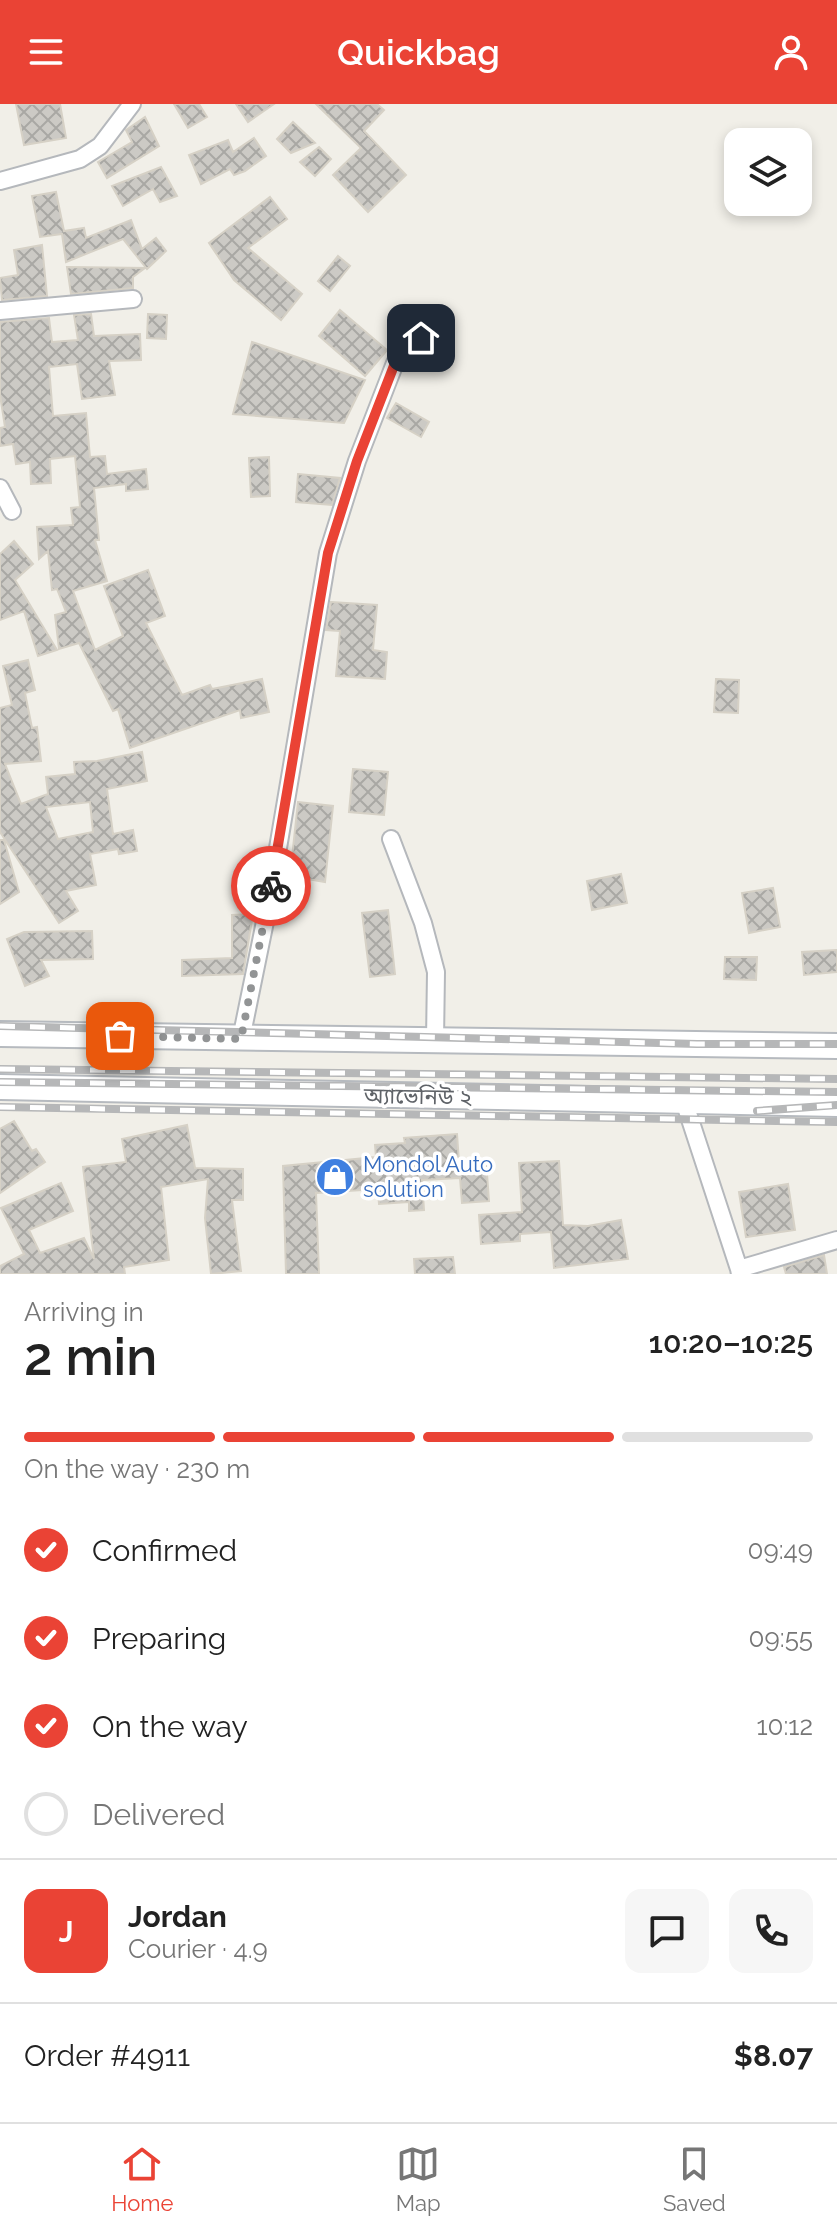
<!DOCTYPE html>
<html lang="en">
<head>
<meta charset="utf-8">
<style>
  body { margin:0; font-family:Raleway,"Noto Sans Bengali",sans-serif; background:#f6f6f6; color:#222; height:100vh; display:flex; flex-direction:column; font-size:30px; white-space:nowrap }
  * { box-sizing:border-box; margin:0 }
  p { font-size:26px; color:#767676 }
  .icon { flex:none; width:44px; height:44px; fill:none; stroke:currentColor; stroke-width:2; stroke-linecap:round; stroke-linejoin:round }
  .map { position:relative; height:1170px; overflow:hidden }
  .details { display:flex; flex-direction:column; background:#fff; flex:1 }
  .details>* { flex:none }
  .tools { position:absolute; left:724px; top:24px; display:grid; gap:16px }
  .tools a { display:grid; place-items:center; width:88px; height:88px; border-radius:16px; background:#fff; box-shadow:0 4px 12px #0003; font-size:40px }
  .pin { position:absolute; display:grid; place-items:center; width:68px; height:68px; color:#fff; margin:-34px; border-radius:16px; box-shadow:0 4px 12px #0006 }
  .courier { position:absolute; display:grid; place-items:center; width:80px; height:80px; margin:-40px; border:6px solid #ea4335; border-radius:50%; background:#fff; color:#222; box-shadow:0 2px 10px #0007 }
  .headline em { font-style:normal; font-weight:600 }
  .headline div { display:flex; flex-direction:column-reverse }
  .headline { display:flex; align-items:center; justify-content:space-between; height:136px; padding:0 24px }
  h1 { font-size:52px; font-weight:600; line-height:60px }
  .bar { display:grid; grid-template-columns:repeat(4,1fr); gap:12px 8px; align-content:center; height:96px; padding:0 24px }
  .bar i { height:10px; border-radius:6px; background:#e0e0e0 }
  .bar .selected { background:#ea4335 }
  .bar p { grid-column:span 4 }
  .line { display:flex; align-items:center; gap:20px; padding:0 24px; border-top:2px solid #e0e0e0 }
  .line div { flex:1 }
  .round { display:grid; place-items:center; flex:none; width:84px; height:84px; border-radius:16px; background:#f6f6f6 }
  ol { padding:0 24px; list-style:none }
  li { display:flex; align-items:center; gap:24px; height:88px }
  li p { margin-inline-start:auto }
  li .icon { padding:8px; border-radius:50%; background:#ea4335; color:#fff; stroke-width:4 }
  li:last-child { color:#767676 }
  li i { width:44px; height:44px; border:4px solid #e0e0e0; border-radius:50% }
  header { display:flex; justify-content:space-between; align-items:center; height:104px; padding:0 24px; background:#ea4335; color:#fff; font-size:36px; font-weight:600 }
  .tabs { display:flex; justify-content:space-around; align-items:center; height:112px; border-top:2px solid #e0e0e0; background:#fff; font-size:22px; color:#767676 }
  .tabs a { display:grid; justify-items:center; gap:4px }
  .tabs .selected { color:#ea4335 }
  .map>svg:first-child { display:block }
  .building { fill:url(#building-cross-hatch); stroke:#d6d1c6; stroke-width:2; fill-rule:evenodd }
  .lines { fill:none; stroke-linecap:round; stroke-linejoin:round }
  .street-casing { stroke:#b5b8bc; stroke-width:20 }
  .secondary-casing { stroke:#b6babf; stroke-width:28 }
  .street { stroke:#fff; stroke-width:16 }
  .secondary { stroke:#fff; stroke-width:24 }
  .rail-casing { stroke:#b6b7b8; stroke-width:8 }
  .rail { stroke:#fff; stroke-width:5; stroke-dasharray:15; stroke-linecap:butt }
  .done { stroke:#929495; stroke-width:8; stroke-dasharray:0 14.4 }
  .route { stroke:#ea4335; stroke-width:10 }
  .labels { text-anchor:middle; dominant-baseline:central; stroke-width:7; stroke-linejoin:round; paint-order:stroke }
  .street-label { font-size:22px; fill:#5f6368; stroke:#fff }
  .shop-label { font-size:22px; fill:#366cbe; stroke:#fff; text-anchor:start }
</style>
</head>
<body>
<header><svg class="icon" aria-label="menu" viewBox="0 0 24 24"><path d="M4 6h16M4 12h16M4 18h16"/></svg>Quickbag<svg class="icon" aria-label="person" viewBox="0 0 24 24"><circle cx="12" cy="8" r="4"/><path d="M4 21q1-7 8-7t8 7"/></svg></header>
<div class="map">
<svg width="837" height="1170" viewBox="0 0 837 1170">
  <defs>
    <pattern id="building-cross-hatch" width="8" height="8" patternUnits="userSpaceOnUse" patternTransform="scale(2)"><rect width="8" height="8" fill="#cccac5"/><path d="M0 0l8 8M0 8l8-8" fill="none" stroke="#a9a8a4"/></pattern>
  </defs>
  <rect width="100%" height="100%" fill="#f1efe8"/>
  <path class="building" d="M16 0H60L66 34 24 41Z
    M174 0H199L207 13 188 24Z
    M236 0H274L248 18Z
    M316 0H377L384 6 364 27 406 71 368 108 333 71 361 44Z
    M145 13 159 42 107 74 98 58 132 38 126 26Z
    M293 18 315 39 291 49 277 35Z
    M254 34 266 52 245 67 234 71 230 65 201 80 189 51 228 36 233 48Z
    M319 43 331 55 315 72 300 58Z
    M161 63 177 92 160 98 153 85 123 102 112 82Z
    M56 88 64 127 84 124 86 134 131 116 142 145 156 134 166 147 147 165 123 135 66 158 62 130 40 133 32 92Z
    M270 93 287 115 248 144 302 190 281 216 234 176 209 139Z
    M42 141 47 192 2 196 0 174 18 171 14 146Z
    M338 152 350 162 330 187 318 177Z
    M67 163 145 164 133 173V184L71 190Z
    M340 206 387 246 365 272 319 232Z
    M91 210 94 232 140 230 141 256 109 257 115 291 82 295 77 260 49 263 53 312 86 309 90 353 105 352 107 370 146 365 148 385 126 387V380L94 384 99 436H95L107 477 73 487 95 546 123 532 104 482 148 466 165 512 146 519 182 591 210 581 212 585 262 575 269 608 241 614 240 606 130 644 118 605 113 607 79 539 59 545 55 511 66 508 57 485 52 486 48 447 39 455 37 423 73 421 71 404 80 403 75 352 50 355 51 379 31 380 30 358 16 360 13 340 0 342V324L5 323 0 291V218L49 214 52 238 78 236 74 211Z
    M148 210 167 211 166 235 147 234Z
    M252 238 365 276 344 319 233 310Z
    M396 299 429 318 421 333 387 314Z
    M269 353 270 392 251 393 249 354Z
    M298 370 340 374 332 401 296 398Z
    M14 437 33 460 15 476 57 546 38 552 24 507 0 516V450Z
    M331 498 377 501 373 546 387 548 385 575 336 572 340 527 326 526Z
    M28 556 35 586 25 589 32 624 37 623 41 657 5 660 21 700 48 690 46 673 75 670 74 658 97 657 142 648 147 677 107 685 113 730 133 726 137 747 119 750 118 745 90 750 96 781 66 787 78 807 59 819 0 728V604L12 601 3 562ZM90 698 93 728 58 735 46 703Z
    M716 575 739 576 738 609 714 608Z
    M353 665 388 668 384 711 349 708Z
    M298 698 333 702 325 778 290 772Z
    M0 736H4L19 788 0 800Z
    M621 770 627 799 592 806 587 777Z
    M773 784 780 823 749 829 742 789Z
    M388 806 395 870 370 873 362 809Z
    M253 810 243 870 182 872V856L232 854V811Z
    M92 827 93 855 41 856 49 872 25 882 7 835 24 828Z
    M837 846V868L804 871 802 848Z
    M725 853H757L756 876 724 875Z
    M14 1017 32 1047 36 1045 45 1058 0 1089V1025Z
    M187 1021 195 1064 243 1065V1096H232L241 1167 211 1170 205 1114 208 1075 161 1083 169 1156 124 1163 125 1170H0V1162L24 1150 1 1104 61 1079 73 1107 29 1126 40 1149 84 1134 94 1155 83 1063 126 1058 122 1035Z
    M457 1030 459 1058 486 1056 489 1097 462 1099 460 1074 422 1076 424 1106 409 1107V1098L379 1100 378 1085 316 1089 319 1170H286L283 1062 376 1053 375 1041 405 1039 404 1034Z
    M559 1057 563 1121 588 1122 621 1116 628 1155 554 1164 551 1128 520 1130V1137L481 1140 479 1111 522 1108 519 1059Z
    M788 1080 795 1126 746 1133 739 1088Z
    M824 1151 827 1170H786L784 1163Z
    M453 1153 455 1170H415L414 1155Z"/>
  <g class="lines">
    <g class="street-casing">
      <path id="street" d="M0 77 80 55 100 42 132 0
        M0 207 133 195
        M0 384 12 407
        M391 735 423 819 436 868 435 936
        M241 935 268 803 328 449 357 357 395 259 421 234
        M684 997 739 1165
        M740 1170 739 1165 837 1136"/>
    </g>
    <g class="secondary-casing">
      <path id="secondary" d="M0 930 837 942
        M0 983 837 1000"/>
    </g>
    <use href="#street" class="street"/>
    <use href="#secondary" class="secondary"/>
    <g class="rail-casing">
      <path id="rail" d="M0 922 697 940H837
        M0 965 837 975
        M0 978 837 988
        M0 1003 837 1018
        M757 1007 837 1001"/>
    </g>
    <use href="#rail" class="rail"/>
  </g>
  <g class="lines">
    <path class="done" d="M120 932 241 935 271 782"/>
    <path class="route" d="M271 782 328 449 357 357 395 259 421 234"/>
  </g>
  <defs>
    <g id="shop-disc" transform="scale(2)"><circle r="9.5" fill="#3f7fe0" stroke="#fff"/><path d="M-5-2.5h2.3a2.7 3.5 0 0 1 5.4 0H5L5.5 6h-11ZM-1.5-2.5h3a1.5 2.3 0 0 0-3 0Z" fill="#fff"/></g>
  </defs>
  <g fill-rule="evenodd">
    <use href="#shop-disc" x="335" y="1073"/>
  </g>
  <g class="labels">
    <g class="street-label">
      <text transform="translate(418 992) rotate(1)">অ্যাভেনিউ ২</text>
    </g>
    <g class="shop-label">
      <text x="363" y="1060">Mondol Auto<tspan x="363" dy="25">solution</tspan></text>
    </g>
  </g>
</svg>
<div class="tools">
<a><svg class="icon" aria-label="layers" viewBox="0 0 24 24"><path d="M12 4l9 5-9 5-9-5zM3 14l9 5 9-5"/></svg></a>
</div>
<div class="pin" style="left:120px;top:932px;background:#ea580c"><svg class="icon" aria-label="bag" viewBox="0 0 24 24"><path d="M5 8h14l-1 12H6zM9 8a3 3 0 0 1 6 0"/></svg></div>
<div class="pin" style="left:421px;top:234px;background:#1f2937"><svg class="icon" aria-label="home" viewBox="0 0 24 24"><path d="M3 11l9-7 9 7M6 9v11h12V9"/></svg></div>
<div class="courier" style="left:271px;top:782px"><svg class="icon" aria-label="bike" viewBox="0 0 24 24"><circle cx="6" cy="16" r="4"/><circle cx="18" cy="16" r="4"/><path d="M6 16l4-8h5l3 8M10 8l3 8H6M13 5h3"/></svg></div>
</div>
<section class="details">
<div class="headline"><div><h1>2 min</h1><p>Arriving in</p></div><em>10:20–10:25</em></div>
<div class="bar"><i class="selected"></i><i class="selected"></i><i class="selected"></i><i></i><p>On the way · 230 m</p></div>
<ol>
<li><svg class="icon" aria-label="check" viewBox="0 0 24 24"><path d="M5 12l5 5 9-10"/></svg>Confirmed<p>09:49</p></li>
<li><svg class="icon" aria-label="check" viewBox="0 0 24 24"><path d="M5 12l5 5 9-10"/></svg>Preparing<p>09:55</p></li>
<li><svg class="icon" aria-label="check" viewBox="0 0 24 24"><path d="M5 12l5 5 9-10"/></svg>On the way<p>10:12</p></li>
<li><i></i>Delivered</li>
</ol>
<div class="line" style="height:144px"><b class="round" style="background:#ea4335;color:#fff">J</b><div><b>Jordan</b><p>Courier · 4.9</p></div><a class="round"><svg class="icon" aria-label="chat" viewBox="0 0 24 24"><path d="M4 5h16v11H9l-5 4z"/></svg></a><a class="round"><svg class="icon" aria-label="phone" viewBox="0 0 24 24"><path d="M5 4h4l2 5-3 2q2 4 5 5l2-3 5 2v4C11 20 4 13 5 4z"/></svg></a></div>
<div class="line" style="height:104px"><div>Order #4911</div><b>$8.07</b></div>
</section>
<nav class="tabs">
<a class="selected"><svg class="icon" aria-label="home" viewBox="0 0 24 24"><path d="M3 11l9-7 9 7M6 9v11h12V9"/></svg>Home</a>
<a><svg class="icon" aria-label="map" viewBox="0 0 24 24"><path d="M3 6l6-2 6 2 6-2v14l-6 2-6-2-6 2zM9 4v14M15 6v14"/></svg>Map</a>
<a><svg class="icon" aria-label="saved" viewBox="0 0 24 24"><path d="M7 4h10v16l-5-4-5 4z"/></svg>Saved</a>
</nav>
</body>
</html>
